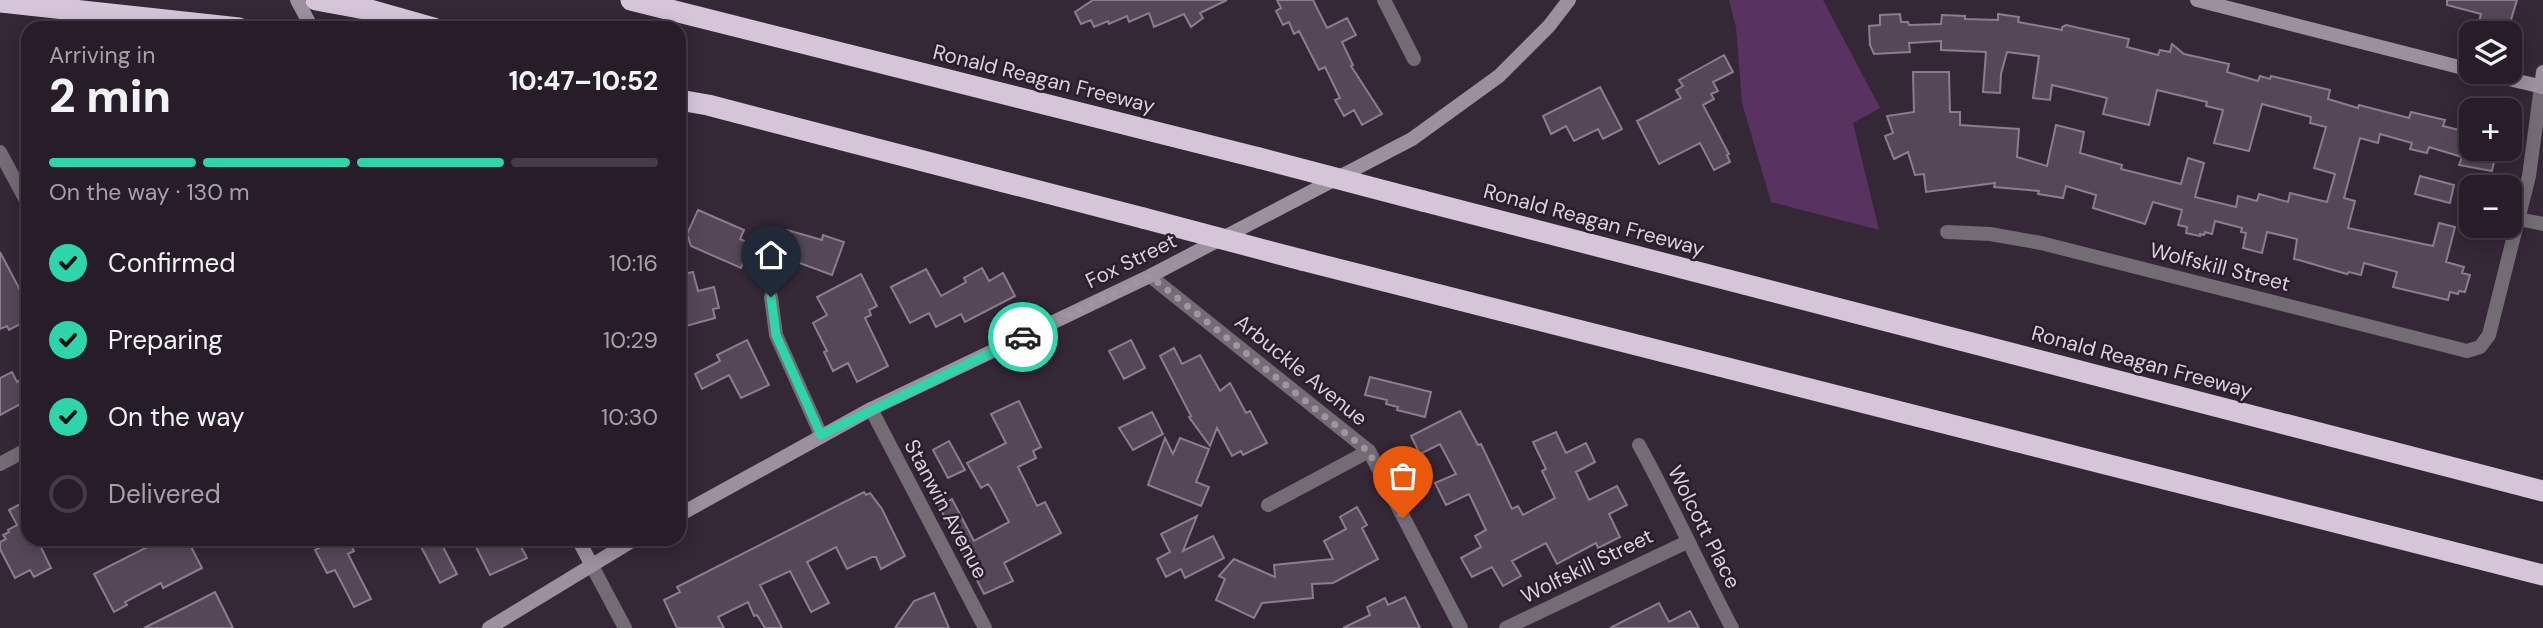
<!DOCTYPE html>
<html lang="en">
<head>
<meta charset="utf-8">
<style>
  body { margin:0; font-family:"DM Sans",sans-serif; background:#2f2630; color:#f1f3f6; height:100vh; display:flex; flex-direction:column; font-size:26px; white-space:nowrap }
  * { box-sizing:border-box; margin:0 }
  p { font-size:23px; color:#a4a2a8 }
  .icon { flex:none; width:38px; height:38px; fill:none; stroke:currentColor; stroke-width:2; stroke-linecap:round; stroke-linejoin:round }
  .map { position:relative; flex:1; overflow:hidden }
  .details { position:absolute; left:21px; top:21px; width:665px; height:525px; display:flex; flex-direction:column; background:#271d28; border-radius:21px; box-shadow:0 4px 18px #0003,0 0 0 2px #433b45 }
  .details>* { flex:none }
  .controls { position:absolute; left:2459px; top:21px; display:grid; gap:14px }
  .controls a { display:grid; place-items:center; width:63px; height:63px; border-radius:14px; background:#271d28; box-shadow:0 4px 18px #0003,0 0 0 2px #433b45; font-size:35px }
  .pin { position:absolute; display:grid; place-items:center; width:60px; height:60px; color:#fff; margin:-72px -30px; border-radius:50% 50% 50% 0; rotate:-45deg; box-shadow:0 0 7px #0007 }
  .pin .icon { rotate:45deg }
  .courier { position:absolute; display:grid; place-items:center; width:70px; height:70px; margin:-35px; border:5px solid #2ed4aa; border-radius:50%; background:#fff; color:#222; box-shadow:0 2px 9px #0007 }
  .headline em { font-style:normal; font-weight:800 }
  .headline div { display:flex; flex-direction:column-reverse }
  .headline { display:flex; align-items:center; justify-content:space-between; height:119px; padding:0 28px }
  h1 { font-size:46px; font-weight:800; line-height:52px }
  .bar { display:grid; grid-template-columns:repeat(4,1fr); gap:10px 7px; align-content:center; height:84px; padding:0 28px }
  .bar i { height:9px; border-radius:5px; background:#433b45 }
  .bar .selected { background:#2ed4aa }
  .bar p { grid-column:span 4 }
  ol { padding:0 28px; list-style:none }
  li { display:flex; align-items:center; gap:21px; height:77px }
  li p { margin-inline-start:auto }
  li .icon { padding:7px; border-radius:50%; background:#2ed4aa; color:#111; stroke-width:4 }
  li:last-child { color:#a4a2a8 }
  li i { width:38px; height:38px; border:4px solid #433b45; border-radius:50% }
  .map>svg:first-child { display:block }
  .green { fill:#583360 }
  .building { fill:#554758; stroke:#8b7c8e; stroke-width:2 }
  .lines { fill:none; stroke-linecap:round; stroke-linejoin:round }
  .street { stroke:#736c74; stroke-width:14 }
  .secondary { stroke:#9b909d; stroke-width:14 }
  .highway { stroke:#d6c5d9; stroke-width:21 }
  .highway-bridge { stroke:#d6c5d9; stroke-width:21 }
  .done { stroke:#9f96a1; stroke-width:7; stroke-dasharray:0 12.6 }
  .route { stroke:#2ed4aa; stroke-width:9 }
  .labels { text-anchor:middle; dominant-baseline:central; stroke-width:5; stroke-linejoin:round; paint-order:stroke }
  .street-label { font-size:21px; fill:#d9d1db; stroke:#2a1d2c }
</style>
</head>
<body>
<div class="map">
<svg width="2543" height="628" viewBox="0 0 2543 628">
  <rect width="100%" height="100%" fill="#342736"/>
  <path class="green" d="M1729 0H1823L1880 108 1853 123 1879 230 1771 202 1742 103 1736 27Z"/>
  <path class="building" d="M1093 0H1227L1200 13 1203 18 1191 27 1184 14 1154 27 1149 13 1129 22 1127 16 1109 24 1108 21 1094 27 1091 20 1081 24 1075 12Z
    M1277 0H1313L1327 28 1347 18 1356 35 1342 42 1353 65 1351 66 1382 114 1362 125 1354 110 1344 116 1335 100 1340 98 1325 67 1319 70 1299 31 1294 34 1289 22 1283 25 1276 11 1281 8Z
    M2447 0H2517L2510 23 2501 33 2478 26 2481 14 2447 5Z
    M1900 14 1901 22H1908L1909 25 1941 24 1942 15 1965 16V19L1998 20V14L2019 17 2018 22 2062 30V27L2066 25 2129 39 2127 47 2158 55 2160 50 2170 52 2172 44 2184 54 2229 64 2227 72 2258 81 2260 76 2270 79 2271 76 2330 90 2328 99 2358 108 2359 105 2409 118 2411 112 2445 120 2443 126 2471 133V149H2497L2492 171 2459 165 2462 157 2429 147 2427 153 2410 149 2412 143 2380 134 2378 143 2360 138 2344 198 2355 201 2348 228 2433 246 2439 223 2455 227 2446 262 2464 267 2462 273 2470 275 2465 292 2459 291 2458 294 2450 292 2448 300 2393 287 2397 272 2364 263 2361 275 2349 272 2347 274 2299 260 2294 259 2297 239 2267 232 2262 253 2243 248 2246 233 2241 232 2242 228 2215 221 2212 234 2205 232 2204 235 2200 234V236L2186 233 2187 227 2178 225 2182 210 2153 202 2145 224 2093 208 2096 195 2066 186 2063 198 2038 194 2039 191 1994 187 1995 183 1926 192 1924 174 1915 175 1908 152 1894 159 1885 136 1893 133 1887 116 1914 112 1913 72H1949L1950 112H1960V125L2019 129 2017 157 2047 166 2056 125 2084 132 2080 153 2122 165 2121 169 2181 184 2188 158 2204 163 2195 197 2236 207 2238 196 2257 201 2259 194 2288 202 2290 193 2327 202 2335 174 2314 168 2326 127 2310 123 2311 117 2262 104 2249 151 2214 143 2223 110 2206 106 2207 102 2157 90 2149 125 2103 114 2107 98 2052 85 2050 100 2033 98 2039 56 2007 52 2001 74 2000 93 1983 92 1986 52 1941 50V41L1909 43 1910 52 1874 54 1870 45 1869 26 1880 25V15Z
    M1724 55 1733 72 1713 82 1718 91 1711 94 1714 99 1703 105 1729 154 1727 155 1730 162 1714 170 1700 143 1659 164 1637 121 1681 98 1676 90 1683 86 1679 80Z
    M1600 87 1622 129 1603 139 1598 129 1574 141 1566 126 1551 134 1543 116Z
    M2420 176 2454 185 2450 203 2415 194Z
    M698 210 744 230 740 239 751 244 741 268 691 246 687 234Z
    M787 230 822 240 823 235 844 242 832 275 794 261 795 258 779 253Z
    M0 252 28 305V320L9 330 7 326 0 329Z
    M982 268 989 281 1003 273 1015 296 965 322 961 314 936 327 929 313 910 323 891 287 926 269 941 296 966 282 964 278Z
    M693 272 698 291 714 287 719 308 713 309 715 318 679 328V275Z
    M861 274 877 306 869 310 871 315 865 318 888 366 857 382 848 363 833 371 824 352 827 351 813 323 827 315 817 297Z
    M747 340 769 385 741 398 729 375 702 389 695 374 720 361 717 355Z
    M1131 340 1145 368 1124 379 1109 351Z
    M1174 348 1182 364 1200 355 1220 391 1230 383 1246 413 1250 411 1267 443 1243 455 1241 451 1232 456 1217 428 1210 446 1189 417 1191 416 1160 356Z
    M12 372 17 382 28 376V400L0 415V378Z
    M1370 377 1431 392 1425 417 1397 410 1398 407 1386 404 1387 400 1365 395Z
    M1019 401 1041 447 1033 451 1036 458 1018 467 1037 506 1045 502 1061 533 1004 563 1013 581 984 594 939 506 952 499 974 541 1009 522 991 488 988 484 981 488 967 463 1006 443 991 414Z
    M1460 411 1478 445 1481 444 1512 509 1518 506 1523 515 1555 498 1542 471 1546 469 1533 442 1556 432 1566 453 1586 443 1595 462 1576 472 1589 500 1617 486 1627 505 1609 514 1620 537 1598 548 1596 543 1557 564 1546 543 1512 561 1521 576 1503 586 1492 567 1472 577 1461 558 1481 547 1475 536 1486 530 1469 494 1446 505 1435 483 1456 474 1440 444 1420 454 1411 436Z
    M1152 412 1163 434 1133 450 1119 428Z
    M1165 438 1173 454 1180 438 1209 449 1196 482 1209 487 1201 506 1148 485Z
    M949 441 965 470 948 478 933 450Z
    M864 492 866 495 870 493 882 509 905 556 881 569 876 557H872L847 569 836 547 807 562 829 603 811 612 790 571 760 585 782 628H765L757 615 754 616 748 602 718 617 724 628H677L664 600 680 592 677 587Z
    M28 500V539H37L51 568 34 577 30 570 15 578 0 549V542L6 539 3 535 9 532 8 530 17 525 9 510Z
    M1357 507 1367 525 1362 528 1378 559 1333 583 1312 584 1313 598 1262 603 1254 618 1216 600 1225 579 1219 576 1234 559 1275 577 1274 565 1333 559 1324 541 1346 529 1340 517Z
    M1197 516 1183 551 1213 536 1224 558 1185 578 1181 569 1166 577 1157 559 1170 552 1161 534Z
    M163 539H187L202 568 163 588 161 583 125 602 127 605 114 612 94 574Z
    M336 539H348L354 551 348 554 371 599 354 607 335 570 327 573 315 550Z
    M417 539H439L457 574 440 583Z
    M472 539H517L527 558 490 575Z
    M215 592 233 628H144L182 609Z
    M934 593 949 628H895L914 601Z
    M1405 597 1420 628H1343L1370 615 1367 607 1385 598 1388 605Z
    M1659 603 1669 622 1690 611 1699 628H1610Z"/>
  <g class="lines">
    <path class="street" d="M1384 0 1414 59
      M0 152 28 204
      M2519 219 2543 224
      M1947 232 1990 234 2041 243 2467 351 2480 347 2489 335 2529 176 2541 87
      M1150 276 1369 451 1461 628
      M771 297 776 335 821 435
      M871 409 985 628
      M1639 445C1672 505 1700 567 1732 628
      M0 464 28 449
      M1268 505 1369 451
      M591 564 625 628
      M1506 628 1687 542"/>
    <path class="secondary" d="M297 0 312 28
      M2197 0 2471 70
      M2479 72 2543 87
      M2541 87 2543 72
      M679 515 871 409 1150 276 1412 139 1499 76 1549 26 1569 0
      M578 539 591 564
      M489 628 635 539"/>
    <path class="highway" d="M316 0 370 10 434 28
      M631 0 1259 158
      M0 2 239 28
      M679 100 708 105 1143 218
      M1423 201 2543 491
      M1302 260 2543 575"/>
    <path class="highway-bridge" d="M1259 158 1423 201
      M1143 218 1302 260"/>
  </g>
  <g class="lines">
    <path class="done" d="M1023 337 1150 276 1369 452 1403 518"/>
    <path class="route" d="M771 297 776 335 821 435 1023 337"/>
  </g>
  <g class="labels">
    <g class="street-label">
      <text transform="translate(1044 79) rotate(14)">Ronald Reagan Freeway</text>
      <text transform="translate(1594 220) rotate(15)">Ronald Reagan Freeway</text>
      <text transform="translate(1131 261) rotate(-26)">Fox Street</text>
      <text transform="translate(2220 267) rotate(14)">Wolfskill Street</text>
      <text transform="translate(2142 362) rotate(15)">Ronald Reagan Freeway</text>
      <text transform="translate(1301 370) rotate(39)">Arbuckle Avenue</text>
      <text transform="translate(946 509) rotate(62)">Stanwin Avenue</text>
      <text transform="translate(1704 527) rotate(63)">Wolcott Place</text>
      <text transform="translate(1587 566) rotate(-26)">Wolfskill Street</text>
    </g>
  </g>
</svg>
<div class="controls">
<a><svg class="icon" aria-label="layers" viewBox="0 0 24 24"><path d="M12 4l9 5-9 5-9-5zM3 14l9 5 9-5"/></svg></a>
<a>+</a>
<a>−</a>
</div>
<div class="pin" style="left:1403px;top:518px;background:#ea580c"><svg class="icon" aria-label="bag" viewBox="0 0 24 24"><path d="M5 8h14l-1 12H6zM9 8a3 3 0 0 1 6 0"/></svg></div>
<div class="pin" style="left:771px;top:297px;background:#1f2937"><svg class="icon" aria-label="home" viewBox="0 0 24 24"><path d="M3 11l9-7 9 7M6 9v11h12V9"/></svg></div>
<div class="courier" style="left:1023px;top:337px"><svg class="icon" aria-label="car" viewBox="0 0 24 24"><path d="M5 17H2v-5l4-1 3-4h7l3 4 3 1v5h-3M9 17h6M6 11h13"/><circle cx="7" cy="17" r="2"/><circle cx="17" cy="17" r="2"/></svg></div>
<section class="details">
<div class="headline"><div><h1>2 min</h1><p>Arriving in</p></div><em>10:47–10:52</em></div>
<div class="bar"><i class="selected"></i><i class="selected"></i><i class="selected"></i><i></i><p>On the way · 130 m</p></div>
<ol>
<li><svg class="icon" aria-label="check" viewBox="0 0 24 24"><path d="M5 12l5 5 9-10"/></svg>Confirmed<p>10:16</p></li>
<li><svg class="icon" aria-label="check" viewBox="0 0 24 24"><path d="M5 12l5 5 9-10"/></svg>Preparing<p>10:29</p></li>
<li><svg class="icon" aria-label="check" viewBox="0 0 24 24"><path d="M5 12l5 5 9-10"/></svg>On the way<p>10:30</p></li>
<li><i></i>Delivered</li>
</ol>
</section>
</div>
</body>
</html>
